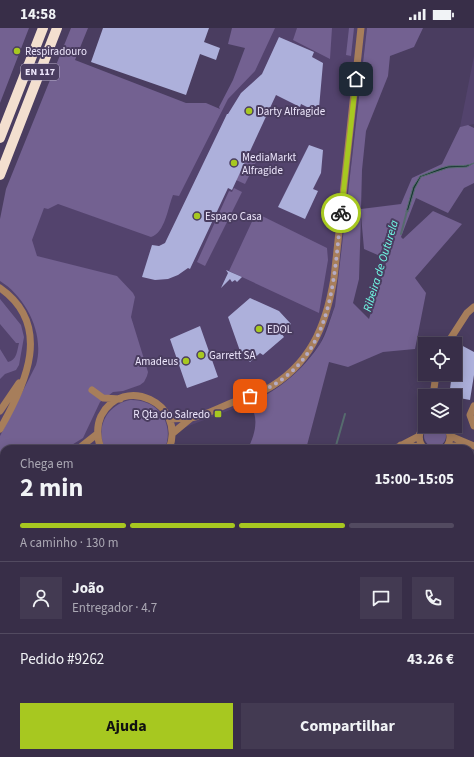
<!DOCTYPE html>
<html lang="pt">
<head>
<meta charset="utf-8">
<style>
  body { margin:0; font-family:"Source Sans 3",sans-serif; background:#433a52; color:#f1f3f6; height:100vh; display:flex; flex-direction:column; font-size:15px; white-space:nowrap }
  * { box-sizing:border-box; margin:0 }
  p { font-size:13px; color:#aba8b4 }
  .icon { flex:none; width:22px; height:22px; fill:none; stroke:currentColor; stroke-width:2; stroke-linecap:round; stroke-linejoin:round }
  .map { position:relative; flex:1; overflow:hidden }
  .sheet { position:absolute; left:0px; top:417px; width:474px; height:312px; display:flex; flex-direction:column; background:#382e48; border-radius:12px 12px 0 0; box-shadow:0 2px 10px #0003,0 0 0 1px #524a60 }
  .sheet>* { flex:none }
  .buttons { position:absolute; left:418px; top:309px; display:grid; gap:8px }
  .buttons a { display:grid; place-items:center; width:44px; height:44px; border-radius:0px; background:#382e48; box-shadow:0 2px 10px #0003,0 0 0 1px #524a60; font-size:20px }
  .pin { position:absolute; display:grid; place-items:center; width:34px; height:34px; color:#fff; margin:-17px; border-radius:8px; box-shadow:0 2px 6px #0006 }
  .courier { position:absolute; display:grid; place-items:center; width:40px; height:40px; margin:-20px; border:3px solid #a7c820; border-radius:50%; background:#fff; color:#222; box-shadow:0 1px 5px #0007 }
  .head em { font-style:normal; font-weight:700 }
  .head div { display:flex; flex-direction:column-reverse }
  .head { display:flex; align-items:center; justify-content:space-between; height:68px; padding:0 20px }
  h1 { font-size:26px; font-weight:700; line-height:30px }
  .bar { display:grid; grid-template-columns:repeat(4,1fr); gap:6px 4px; align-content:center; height:48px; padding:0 20px }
  .bar i { height:5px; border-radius:3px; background:#524a60 }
  .bar .current { background:#a7c820 }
  .bar p { grid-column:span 4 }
  .line { display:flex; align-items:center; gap:10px; padding:0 20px; border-top:1px solid #524a60 }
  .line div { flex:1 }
  .round { display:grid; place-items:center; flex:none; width:42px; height:42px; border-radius:0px; background:#433a52 }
  .primary-button { display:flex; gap:8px; margin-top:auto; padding:8px 20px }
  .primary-button a { flex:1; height:46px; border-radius:0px; background:#a7c820; color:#111; font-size:16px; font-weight:700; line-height:46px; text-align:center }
  .primary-button a+a { background:#433a52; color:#f1f3f6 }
  .status { display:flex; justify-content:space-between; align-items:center; height:28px; padding:0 20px; background:#382e48; direction:ltr }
  .status svg { height:11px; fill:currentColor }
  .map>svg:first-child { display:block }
  .built { fill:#53436d }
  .green { fill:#736191; fill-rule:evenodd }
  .water { fill:#163631; stroke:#566b6e }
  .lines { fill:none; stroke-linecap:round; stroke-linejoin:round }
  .stream { stroke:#566b6e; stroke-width:2 }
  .building { fill:#adb0db }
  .minor { stroke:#a77e5b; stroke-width:7 }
  .highway { stroke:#f3dfcf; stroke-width:10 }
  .done { stroke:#b4abc5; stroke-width:4; stroke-dasharray:0 7.2 }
  .route { stroke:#a7c820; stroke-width:5 }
  .poi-dot { fill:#a7c820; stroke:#4a3d60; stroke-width:1.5 }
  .labels { text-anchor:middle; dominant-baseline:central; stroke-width:4; stroke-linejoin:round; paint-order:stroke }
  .shield { fill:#4a3d60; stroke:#bcb3cd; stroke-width:1 }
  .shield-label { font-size:10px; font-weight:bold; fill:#ede6fc }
  .poi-label { font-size:11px; fill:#ede6fc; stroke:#4a3d60; text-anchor:start }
  .water-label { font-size:12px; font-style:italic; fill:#70fee7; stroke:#4a3d60 }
</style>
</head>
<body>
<div class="status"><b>14:58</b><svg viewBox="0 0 49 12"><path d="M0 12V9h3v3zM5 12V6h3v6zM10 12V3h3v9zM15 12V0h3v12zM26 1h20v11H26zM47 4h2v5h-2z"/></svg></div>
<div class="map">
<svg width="474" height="729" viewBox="0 0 474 729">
  <rect width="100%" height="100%" fill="#4a3d60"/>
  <path class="built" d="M253 0H367L335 278 320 316 300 341 264 369 129 421H4V463L0 465V245L29 166 149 207 235 52Z
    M474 28V96L460 99Z"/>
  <path class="green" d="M0 0H29L0 75Z
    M71 0H88L75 32 186 75H206L220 81 219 79 233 52 245 20 228 16 232 0H275L255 43 228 71 179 168 173 167C168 179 165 205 151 209L58 176 48 181 44 180 32 212 37 228 117 248 133 265 135 269 131 289 148 344 147 348 144 354 140 357 123 363 113 364 100 374 83 410 70 418 71 421H4V448L0 450V408L36 337C45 306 26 269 0 253V191L6 161Z
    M297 0H332L330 31 293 12Z
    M349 0H354L351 28 346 27Z
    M367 0H423L414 19 390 28 388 48 366 103 362 142 361 181 401 176 412 150 442 136 460 99 468 97 474 100V155L464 160 448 185 416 170 401 209 403 211 433 183 462 196 415 250 426 265 415 321 383 324 348 339 329 334 306 421H248C255 406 260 390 249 375 277 364 303 342 320 316 327 305 330 291 335 278ZM361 187 364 221 387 231 369 291 353 275 359 251Z
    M248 127 257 132 245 156 236 152Z
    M234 160 242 164 205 238 197 234 229 163 232 164Z
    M256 185 327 220 328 232 319 285 229 243Z
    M0 271 21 297 24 309 19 337 16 342 5 346 0 351V321L8 334C17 332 17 323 19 315H16L0 296Z
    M130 372C158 371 175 395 165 421H105C95 399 107 377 130 372Z
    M424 408a11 11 0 1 1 22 0a11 11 0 1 1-22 0Z
    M470 469 474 473V534L470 521Z
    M4 485V725H360L361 729H0V488Z"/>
  <path class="water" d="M474 135 467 139 448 140 421 149 415 160 408 184H406L413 159 420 148C429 145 439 140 448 138 457 137 465 139 474 135Z"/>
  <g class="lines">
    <path class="stream" d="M401 206 407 183
      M335 421 345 386"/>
  </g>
  <path class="building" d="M103 0H209L204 14 220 20 216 32 200 26 186 67 91 34Z
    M279 9 314 24 312 29 323 35 319 80 313 77 311 81 301 76 300 79 276 67 232 162 228 160 190 241 188 240 178 247 168 251 155 252 142 249 152 217 159 218 165 215 227 86H228L241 65 262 46Z
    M309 117 323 122 321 145 313 161 318 163 305 191 278 179Z
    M226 242 242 249 237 254 235 252 232 254 230 251 221 260 228 245Z
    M250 270 279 283 291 296 281 305 284 309 263 327 260 325 250 334 240 323 228 289Z
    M200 298 218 349 187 360 170 311Z
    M461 317 474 324V347L470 372 449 368 452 346H455V333Z"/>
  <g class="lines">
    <path class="minor" d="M0 260C53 297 26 356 0 401
      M447 316 467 285 474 279
      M92 362 103 370 120 371
      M433 368 436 346
      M474 378 470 387 474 398
      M0 383 19 355
      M170 391C177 390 184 391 191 390 204 388 218 380 231 375 242 371 255 368 265 362 310 338 326 298 334 250L361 0
      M425 397C418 404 417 414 425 421
      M173 405 191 390
      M450 408 474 418
      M401 417 423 419
      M447 418H457L468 421
      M78 421 97 406
      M101 421C97 410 96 399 101 388 123 346 187 375 169 421
      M394 421 419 408
      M445 421C451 414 452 405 446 398
      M0 462 4 459
      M470 463 474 466
      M0 474 4 471
      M470 562 474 561
      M470 674 474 673
      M397 725 398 729
      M459 725 461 729"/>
    <path class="highway" d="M0 110 43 0
      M0 147 57 0"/>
  </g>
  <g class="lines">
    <path class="done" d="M250 368C333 338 333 259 341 185"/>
    <path class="route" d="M341 185 356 51"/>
  </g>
  <g class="poi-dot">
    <circle cx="17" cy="23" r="4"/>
    <circle cx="249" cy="83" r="4"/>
    <circle cx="234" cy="135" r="4"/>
    <circle cx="197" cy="188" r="4"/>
    <circle cx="259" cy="301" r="4"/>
    <circle cx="201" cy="327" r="4"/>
    <circle cx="186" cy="333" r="4"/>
    <rect x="214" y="382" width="8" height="8" rx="2"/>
  </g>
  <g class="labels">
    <rect class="shield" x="21" y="36" width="38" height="16" rx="3"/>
    <g class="shield-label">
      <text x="40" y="44">EN 117</text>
    </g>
    <g class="poi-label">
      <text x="25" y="23">Respiradouro</text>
      <text x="257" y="83">Darty Alfragide</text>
      <text x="242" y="129">MediaMarkt<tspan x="242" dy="13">Alfragide</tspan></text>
      <text x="205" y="188">Espaço Casa</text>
      <text x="267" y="301">EDOL</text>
      <text x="209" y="327">Garrett SA</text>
      <text x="178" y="333" text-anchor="end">Amadeus</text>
      <text x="210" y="386" text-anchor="end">R Qta do Salredo</text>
    </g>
    <g class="water-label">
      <text transform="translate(381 238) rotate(-73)">Ribeira de Outurela</text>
    </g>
  </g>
</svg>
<div class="buttons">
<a><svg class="icon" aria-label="locate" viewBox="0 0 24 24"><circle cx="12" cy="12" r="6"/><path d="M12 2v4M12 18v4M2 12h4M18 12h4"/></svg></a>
<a><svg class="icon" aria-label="layers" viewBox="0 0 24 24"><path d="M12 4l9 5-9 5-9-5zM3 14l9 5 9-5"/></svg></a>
</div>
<div class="pin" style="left:250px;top:368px;background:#ea580c"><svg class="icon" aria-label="bag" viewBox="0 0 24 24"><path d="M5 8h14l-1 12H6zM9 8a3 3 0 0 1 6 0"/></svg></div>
<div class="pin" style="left:356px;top:51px;background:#1f2937"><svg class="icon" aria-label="home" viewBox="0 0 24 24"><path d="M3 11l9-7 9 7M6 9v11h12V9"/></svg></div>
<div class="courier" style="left:341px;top:185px"><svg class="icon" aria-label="bike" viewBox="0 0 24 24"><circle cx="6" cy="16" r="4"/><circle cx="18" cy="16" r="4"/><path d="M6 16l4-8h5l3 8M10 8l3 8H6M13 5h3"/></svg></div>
<section class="sheet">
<div class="head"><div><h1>2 min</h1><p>Chega em</p></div><em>15:00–15:05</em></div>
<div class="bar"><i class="current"></i><i class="current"></i><i class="current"></i><i></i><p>A caminho · 130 m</p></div>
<div class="line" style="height:72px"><a class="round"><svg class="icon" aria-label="person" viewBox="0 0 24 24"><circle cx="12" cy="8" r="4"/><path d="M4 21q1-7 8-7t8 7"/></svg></a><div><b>João</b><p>Entregador · 4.7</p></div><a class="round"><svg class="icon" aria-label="chat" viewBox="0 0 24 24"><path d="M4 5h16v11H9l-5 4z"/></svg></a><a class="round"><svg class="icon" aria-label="phone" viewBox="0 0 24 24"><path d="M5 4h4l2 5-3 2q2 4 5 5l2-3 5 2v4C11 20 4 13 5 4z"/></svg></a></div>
<div class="line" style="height:52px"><div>Pedido #9262</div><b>43.26 €</b></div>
<div class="primary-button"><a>Ajuda</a><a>Compartilhar</a></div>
</section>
</div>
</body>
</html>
